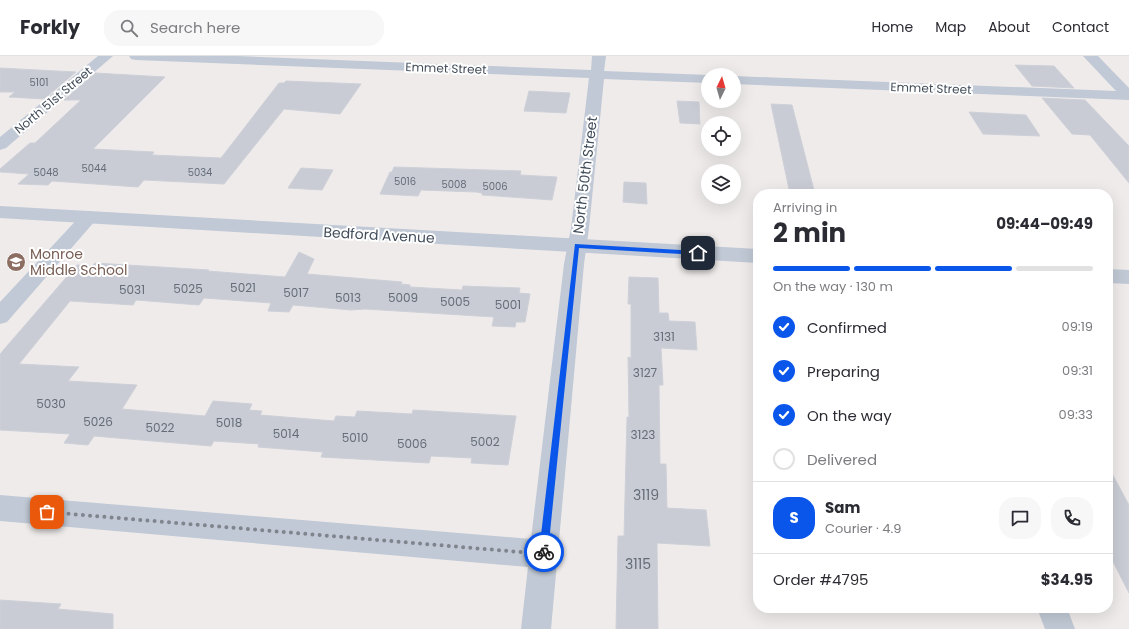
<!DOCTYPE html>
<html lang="en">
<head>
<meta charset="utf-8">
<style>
  body { margin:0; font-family:Poppins,sans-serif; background:#f7f7f7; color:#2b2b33; height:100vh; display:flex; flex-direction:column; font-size:15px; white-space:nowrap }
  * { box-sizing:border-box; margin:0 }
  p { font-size:13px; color:#7c7c81 }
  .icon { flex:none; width:22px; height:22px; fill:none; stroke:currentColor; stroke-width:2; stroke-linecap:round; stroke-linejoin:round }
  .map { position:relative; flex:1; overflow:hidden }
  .drawer { position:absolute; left:753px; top:133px; width:360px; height:424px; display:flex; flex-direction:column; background:#fff; border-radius:16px; box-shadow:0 4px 16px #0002 }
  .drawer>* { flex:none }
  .needle { width:26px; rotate:5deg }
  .buttons { position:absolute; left:701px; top:12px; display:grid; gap:8px }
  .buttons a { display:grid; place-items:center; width:40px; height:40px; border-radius:50%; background:#fff; box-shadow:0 4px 16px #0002; font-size:20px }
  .pin { position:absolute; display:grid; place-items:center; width:34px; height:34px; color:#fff; margin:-17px; border-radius:8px; box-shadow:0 2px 6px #0006 }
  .courier { position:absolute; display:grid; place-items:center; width:40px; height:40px; margin:-20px; border:3px solid #0a56ea; border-radius:50%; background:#fff; color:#222; box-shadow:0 1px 5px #0007 }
  .summary em { font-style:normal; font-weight:700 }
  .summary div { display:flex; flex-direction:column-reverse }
  .summary { display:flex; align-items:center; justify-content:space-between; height:68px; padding:0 20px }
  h1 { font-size:26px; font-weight:700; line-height:30px }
  .bar { display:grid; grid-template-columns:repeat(4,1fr); gap:6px 4px; align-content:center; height:48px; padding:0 20px }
  .bar i { height:5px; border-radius:3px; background:#e1e1e2 }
  .bar .active { background:#0a56ea }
  .bar p { grid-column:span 4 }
  .line { display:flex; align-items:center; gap:10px; padding:0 20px; border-top:1px solid #e1e1e2 }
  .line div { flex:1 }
  .round { display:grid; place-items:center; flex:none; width:42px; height:42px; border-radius:16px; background:#f7f7f7 }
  ol { padding:0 20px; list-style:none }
  li { display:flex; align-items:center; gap:12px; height:44px }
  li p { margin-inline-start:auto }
  li .icon { padding:4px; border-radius:50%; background:#0a56ea; color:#fff; stroke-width:4 }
  li:last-child { color:#7c7c81 }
  li i { width:22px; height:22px; border:2px solid #e1e1e2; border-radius:50% }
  header { display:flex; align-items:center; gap:24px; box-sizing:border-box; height:56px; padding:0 20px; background:#fff; border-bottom:1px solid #e1e1e2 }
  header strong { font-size:19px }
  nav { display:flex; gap:22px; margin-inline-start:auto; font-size:14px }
  .search { width:280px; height:36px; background:#f7f7f7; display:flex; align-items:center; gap:10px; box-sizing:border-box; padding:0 14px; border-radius:16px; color:#7c7c81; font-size:15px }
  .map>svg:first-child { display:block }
  .building { fill:#c9ccd4; stroke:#ced0d8 }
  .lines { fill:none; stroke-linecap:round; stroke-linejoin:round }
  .minor { fill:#c0c9d5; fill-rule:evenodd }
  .tertiary { fill:#c0c9d5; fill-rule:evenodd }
  .route { fill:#0a56ea }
  .done { stroke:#7f848d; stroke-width:4; stroke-dasharray:0 7.2 }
  .labels { text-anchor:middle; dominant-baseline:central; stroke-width:4; stroke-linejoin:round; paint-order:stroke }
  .far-number-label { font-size:10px; fill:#646d78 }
  .far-street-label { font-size:12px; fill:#424d5a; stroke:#fff }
  .number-label { font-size:12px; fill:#646d78 }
  .street-label { font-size:14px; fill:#424d5a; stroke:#fff }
  .education-label { font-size:14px; fill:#785e54; stroke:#fff; text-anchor:start }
  .near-number-label { font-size:14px; fill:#646d78 }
</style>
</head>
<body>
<header>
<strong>Forkly</strong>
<div class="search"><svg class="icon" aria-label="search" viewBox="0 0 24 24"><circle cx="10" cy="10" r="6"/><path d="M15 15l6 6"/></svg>Search here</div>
<nav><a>Home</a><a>Map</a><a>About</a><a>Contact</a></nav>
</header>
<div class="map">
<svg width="1129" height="573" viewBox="0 0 1129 573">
  <rect width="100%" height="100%" fill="#efebeb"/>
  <path class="building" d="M1015 9 1054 10 1074 32 1032 30Z
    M0 12 76 16 44 43 9 41 15 36H0Z
    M95 17 165 21 93 93 154 96 152 99 221 102 279 27H284L286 25 361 28 340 58 284 53 224 128 144 124 138 131 52 125 48 129 18 128 29 118 0 116V113L30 87H35L81 44H64Z
    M529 35 570 37 566 57 524 55Z
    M1042 42 1085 44 1129 90V127L1090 79 1072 78Z
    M677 45 699 46 700 68 680 67Z
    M771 48 792 49 815 138H790Z
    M969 56 1026 59 1040 80 983 78Z
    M394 111 521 115 520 119 557 121 552 144 482 139V137L476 136 421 134 418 140 380 138 390 116H392Z
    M301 112 333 114 322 134 288 132Z
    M624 126 646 127 647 148 623 146Z
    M299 196 314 203 307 218 402 226 401 228 410 229V231L462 234 463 230 520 232 519 237 530 238 525 266H516L515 271 492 270 494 261 365 253 351 254 293 249 289 256 268 255 271 247 204 242 199 249 136 244 133 249 70 245 19 308 79 311 68 325 137 329 122 353 205 360 213 345 252 348 249 354 262 355 260 359 334 365 336 360 355 361 357 355 412 358 413 354 516 360 508 409 471 407 472 402 431 400 429 407 321 401 323 396 258 391 259 388 214 385 211 390 94 380 88 389 64 387 70 378 0 374V298L77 209 92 210 95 207 209 214 208 215 285 221Z
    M629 221 658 222 659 257H668L669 265 695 266 697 294 661 292 663 329H659L660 408H666L667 452 706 454 710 490 657 487 658 573H616L618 480H624L627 361H629L628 301 631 302V248H628Z
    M1108 410 1129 449V537L1108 496Z
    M0 544 61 548 58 553 113 558V573H0Z"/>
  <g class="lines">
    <path class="minor" d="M98 0H113L6 92 0 94V81Z
      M129 0H237L591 14 592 0H606L604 15 709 19 708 27 604 23 589 172 584 208 551 573H521L528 511 0 465V439L531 483 564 208 571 172 589 22 136 4 131 3Z
      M1083 0H1098L1129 32V44L734 28V20L1116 35Z
      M89 155 95 157 98 161 95 165 7 266 0 268V246L83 157Z
      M1037 552H1067L1075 573H1045Z"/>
    <path class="tertiary" d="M0 150 758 193V207L0 162Z
      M1108 213 1129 214V228L1108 227Z"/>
  </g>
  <path class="route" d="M575 188 698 195 700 197 698 199 579 192 548 496 547 499 544 501 541 499 539 496Z"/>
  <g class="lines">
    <path class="done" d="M47 456 544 498V496"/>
  </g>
  <defs>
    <g id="school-disc" transform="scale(1)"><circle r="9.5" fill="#8d6e63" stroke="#fff"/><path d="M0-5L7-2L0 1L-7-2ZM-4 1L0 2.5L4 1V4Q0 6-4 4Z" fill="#fff"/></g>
  </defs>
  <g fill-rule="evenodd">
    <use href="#school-disc" x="16" y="206"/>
  </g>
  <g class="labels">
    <g class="far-number-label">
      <text x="39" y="26">5101</text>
      <text x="94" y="112">5044</text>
      <text x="46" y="116">5048</text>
      <text x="200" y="116">5034</text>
      <text x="405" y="125">5016</text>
      <text x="454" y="128">5008</text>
      <text x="495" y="130">5006</text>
    </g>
    <g class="far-street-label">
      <text transform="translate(446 12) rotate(2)">Emmet Street</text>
      <text transform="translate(931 32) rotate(2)">Emmet Street</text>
      <text transform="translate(53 44) rotate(-40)">North 51st Street</text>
    </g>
    <g class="number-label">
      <text x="243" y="231">5021</text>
      <text x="188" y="232">5025</text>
      <text x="132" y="233">5031</text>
      <text x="296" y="236">5017</text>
      <text x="348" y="241">5013</text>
      <text x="403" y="241">5009</text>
      <text x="455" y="245">5005</text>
      <text x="508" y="248">5001</text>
      <text x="664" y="280">3131</text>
      <text x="645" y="316">3127</text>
      <text x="51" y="347">5030</text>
      <text x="98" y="365">5026</text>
      <text x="229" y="366">5018</text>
      <text x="160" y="371">5022</text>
      <text x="286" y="377">5014</text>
      <text x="643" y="378">3123</text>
      <text x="355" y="381">5010</text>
      <text x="485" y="385">5002</text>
      <text x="412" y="387">5006</text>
    </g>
    <g class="street-label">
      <text transform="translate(585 119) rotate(-83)">North 50th Street</text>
      <text transform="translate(379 179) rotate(3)">Bedford Avenue</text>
    </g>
    <g class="education-label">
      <text x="30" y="198">Monroe<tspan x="30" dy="16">Middle School</tspan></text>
    </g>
    <g class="near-number-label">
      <text x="646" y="439">3119</text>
      <text x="638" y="508">3115</text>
    </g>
  </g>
</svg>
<div class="buttons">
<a><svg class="needle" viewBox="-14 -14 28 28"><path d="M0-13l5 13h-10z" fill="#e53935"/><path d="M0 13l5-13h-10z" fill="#7c7c81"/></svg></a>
<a><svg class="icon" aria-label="locate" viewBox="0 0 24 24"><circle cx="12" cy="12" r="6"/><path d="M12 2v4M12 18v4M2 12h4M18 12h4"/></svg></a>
<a><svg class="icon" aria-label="layers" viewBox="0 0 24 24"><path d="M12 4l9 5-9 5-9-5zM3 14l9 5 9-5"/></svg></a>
</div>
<div class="pin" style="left:47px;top:456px;background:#ea580c"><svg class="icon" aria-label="bag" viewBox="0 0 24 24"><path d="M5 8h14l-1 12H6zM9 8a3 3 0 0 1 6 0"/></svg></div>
<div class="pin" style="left:698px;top:197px;background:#1f2937"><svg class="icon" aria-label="home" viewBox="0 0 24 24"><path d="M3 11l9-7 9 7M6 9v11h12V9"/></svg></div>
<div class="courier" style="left:544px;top:496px"><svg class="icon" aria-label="bike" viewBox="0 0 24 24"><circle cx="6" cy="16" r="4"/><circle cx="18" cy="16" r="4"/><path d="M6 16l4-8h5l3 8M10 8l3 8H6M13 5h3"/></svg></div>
<section class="drawer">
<div class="summary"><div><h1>2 min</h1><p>Arriving in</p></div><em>09:44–09:49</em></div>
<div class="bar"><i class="active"></i><i class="active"></i><i class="active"></i><i></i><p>On the way · 130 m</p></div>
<ol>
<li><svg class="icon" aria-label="check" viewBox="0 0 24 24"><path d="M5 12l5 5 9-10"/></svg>Confirmed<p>09:19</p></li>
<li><svg class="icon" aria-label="check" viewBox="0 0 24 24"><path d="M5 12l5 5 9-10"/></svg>Preparing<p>09:31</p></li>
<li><svg class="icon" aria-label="check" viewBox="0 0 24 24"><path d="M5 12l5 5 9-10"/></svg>On the way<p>09:33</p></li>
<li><i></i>Delivered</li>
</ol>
<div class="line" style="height:72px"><b class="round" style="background:#0a56ea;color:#fff">S</b><div><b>Sam</b><p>Courier · 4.9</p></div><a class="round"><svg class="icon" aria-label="chat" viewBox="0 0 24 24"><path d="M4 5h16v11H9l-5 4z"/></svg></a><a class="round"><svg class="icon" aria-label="phone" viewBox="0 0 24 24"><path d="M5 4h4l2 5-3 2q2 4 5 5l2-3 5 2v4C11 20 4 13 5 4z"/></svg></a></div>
<div class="line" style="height:52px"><div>Order #4795</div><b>$34.95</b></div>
</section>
</div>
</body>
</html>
